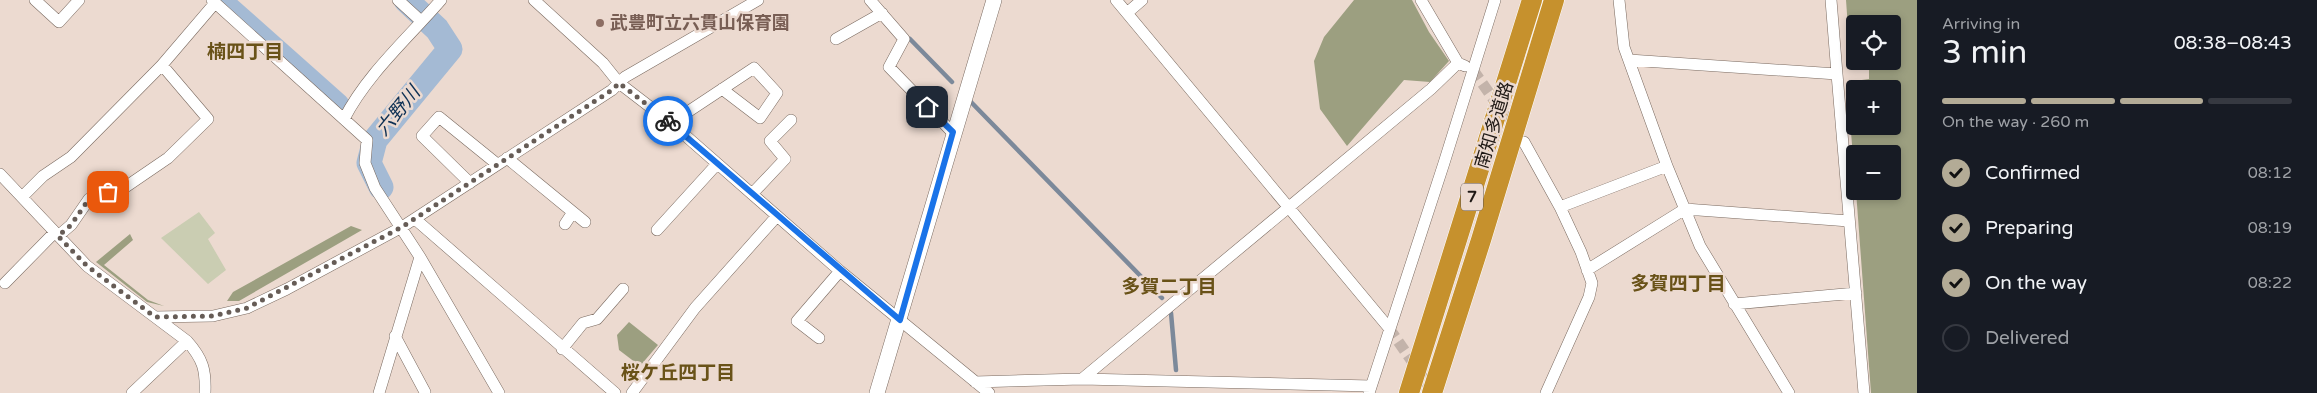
<!DOCTYPE html>
<html lang="en">
<head>
<meta charset="utf-8">
<style>
  body { margin:0; font-family:"Varela Round","Noto Sans JP",sans-serif; background:#242831; color:#f1f3f6; height:100vh; display:flex; flex-direction:column; font-size:19px; white-space:nowrap }
  * { box-sizing:border-box; margin:0 }
  p { font-size:16px; color:#9ea1a6 }
  .icon { flex:none; width:28px; height:28px; fill:none; stroke:currentColor; stroke-width:2; stroke-linecap:round; stroke-linejoin:round }
  .map { position:relative; flex:1; overflow:hidden }
  .drawer { display:flex; flex-direction:column; background:#171b24; width:400px }
  .drawer>* { flex:none }
  .controls { position:absolute; left:1846px; top:15px; display:grid; gap:10px }
  .controls a { display:grid; place-items:center; width:55px; height:55px; border-radius:5px; background:#171b24; box-shadow:0 2px 8px #0003; font-size:25px }
  .pin { position:absolute; display:grid; place-items:center; width:42px; height:42px; color:#fff; margin:-21px; border-radius:10px; box-shadow:0 2px 8px #0006 }
  .courier { position:absolute; display:grid; place-items:center; width:50px; height:50px; margin:-25px; border:4px solid #1a73e8; border-radius:50%; background:#fff; color:#222; box-shadow:0 1px 6px #0007 }
  .head em { font-style:normal; font-weight:600 }
  .head div { display:flex; flex-direction:column-reverse }
  .head { display:flex; align-items:center; justify-content:space-between; height:85px; padding:0 25px }
  h1 { font-size:32px; font-weight:600; line-height:38px }
  .bar { display:grid; grid-template-columns:repeat(4,1fr); gap:8px 5px; align-content:center; height:60px; padding:0 25px }
  .bar i { height:6px; border-radius:4px; background:#363941 }
  .bar .active { background:#b3ab96 }
  .bar p { grid-column:span 4 }
  ol { padding:0 25px; list-style:none }
  li { display:flex; align-items:center; gap:15px; height:55px }
  li p { margin-inline-start:auto }
  li .icon { padding:5px; border-radius:50%; background:#b3ab96; color:#111; stroke-width:4 }
  li:last-child { color:#9ea1a6 }
  li i { width:28px; height:28px; border:2px solid #363941; border-radius:50% }
  main { display:flex; flex:1; min-height:0 }
  .map>svg:first-child { display:block }
  .green { fill:#cacdb2 }
  .forest { fill:#9c9f80; fill-rule:evenodd }
  .lines { fill:none; stroke-linecap:round; stroke-linejoin:round }
  .stream { stroke:#7c899a; stroke-width:4.5 }
  .canal { stroke:#a4bad4; stroke-width:15 }
  .river { stroke:#a4bad4; stroke-width:25 }
  .street-tunnel { stroke:#c3b3aa; stroke-width:11; stroke-dasharray:11 5.5; stroke-linecap:butt }
  .street-casing { stroke:#7a6a60; stroke-width:12 }
  .secondary-casing { stroke:#7a6a60; stroke-width:16 }
  .highway-casing { stroke:#fff; stroke-width:21 }
  .street { stroke:#fff; stroke-width:11 }
  .secondary { stroke:#fff; stroke-width:15 }
  .highway { stroke:#c6912d; stroke-width:20 }
  .done { stroke:#665c56; stroke-width:5; stroke-dasharray:0 9 }
  .route { stroke:#1a73e8; stroke-width:6 }
  .education-dot { fill:#8d6e63; stroke:#ecdad0; stroke-width:2 }
  .labels { text-anchor:middle; dominant-baseline:central; stroke-width:5; stroke-linejoin:round; paint-order:stroke }
  .shield { fill:#ecdad0; stroke:#5c524c; stroke-width:1 }
  .shield-label { font-size:16px; font-weight:bold; fill:#1e1814 }
  .education-label { font-size:18px; font-weight:bold; fill:#785e54; stroke:#ecdad0; text-anchor:start }
  .street-label { font-size:18px; fill:#1e1814; stroke:#ecdad0 }
  .neighbourhood-label { font-size:19px; font-weight:bold; fill:#695218; stroke:#ecdad0 }
  .water-label { font-size:19px; font-style:italic; fill:#0d3054; stroke:#ecdad0 }
</style>
</head>
<body>
<main>
<div class="map">
<svg width="1917" height="393" viewBox="0 0 1917 393">
  <rect width="100%" height="100%" fill="#ecdad0"/>
  <path class="green" d="M199 212 215 233 208 239 226 270 208 284 161 238Z"/>
  <path class="forest" d="M1354 0H1412L1429 32 1449 61 1430 82 1404 80 1347 146 1320 109 1314 61 1324 37Z
    M1846 0H1917V393H1871L1856 191H1892V154H1855V182L1847 82 1869 79V61H1892V24H1855V44L1849 42ZM1855 89H1892V126H1855Z
    M351 226 362 230 239 301H227L233 292Z
    M130 234 133 240 104 265 148 300 164 306 147 302 96 262Z
    M629 322 658 345 640 366 619 350 617 335Z"/>
  <g class="lines">
    <path class="stream" d="M910 39 952 82
      M971 102 1162 298
      M1171 313 1176 370"/>
    <path class="canal" d="M226 0 341 102"/>
    <path class="river" d="M381 187 369 163 375 140 450 49 437 29 406 0"/>
    <path class="street-tunnel" d="M1473 70 1515 130
      M1389 328 1433 392"/>
    <g class="street-casing">
      <path id="street" d="M35 0 59 22 79 0
        M212 0 367 140 365 163 375 188 420 257 499 393
        M398 0 421 21
        M534 0 603 63 619 83 671 123 840 271 989 393
        M870 0 904 39 889 67 953 133
        M1116 0 1389 328
        M1421 0 1458 63 1465 66
        M1619 0 1624 47 1667 166 1700 246 1789 393
        M1127 13 1142 0
        M836 39 882 13
        M1629 60 1837 74 1831 0
        M1837 74 1864 393
        M344 119C367 74 408 38 441 0
        M671 123 754 68 777 93 760 118 722 89
        M1524 142 1560 207 1581 252 1592 283 1589 297 1546 393
        M507 158 585 222
        M0 174 87 266 187 341C203 359 206 370 205 393
        M470 183 422 136 439 117 497 164
        M752 194 785 159 770 141 791 120
        M22 197 43 176 71 157 162 65 215 3
        M1560 207 1667 166
        M415 219 615 393
        M565 224 573 212
        M657 230 717 164
        M58 236 71 225 89 199 127 186 168 158 208 119 162 65
        M1587 270 1685 209 1849 221
        M5 283 55 232
        M1734 304 1856 293
        M155 317 213 316 247 308 287 289 402 227 612 90 625 77 758 0
        M395 336 425 392
        M819 338 797 321 840 271
        M562 349 583 323 597 319 623 289
        M1082 379 1431 89 1458 63
        M975 382 1082 379 1371 386
        M132 393 187 341
        M379 393 420 257
        M632 393 695 308 777 216
        M1369 393 1444 163 1495 0"/>
    </g>
    <g class="secondary-casing">
      <path id="secondary" d="M877 393 994 0"/>
    </g>
    <g class="highway-casing">
      <path id="highway" d="M1409 393 1532 0
        M1432 393 1481 240 1554 0"/>
    </g>
    <use href="#street" class="street"/>
    <use href="#secondary" class="secondary"/>
    <use href="#highway" class="highway"/>
  </g>
  <g class="lines">
    <path class="done" d="M108 192 89 199 71 225 58 236 87 266 155 317 213 316 247 308 402 227 612 90 619 83 668 121"/>
    <path class="route" d="M668 121 900 320 953 132 927 107"/>
  </g>
  <circle class="education-dot" cx="600" cy="23" r="5"/>
  <g class="labels">
    <rect class="shield" x="1461" y="183.5" width="22" height="27" rx="4"/>
    <g class="shield-label">
      <text x="1472" y="197">7</text>
    </g>
    <g class="education-label">
      <text x="610" y="23">武豊町立六貫山保育園</text>
    </g>
    <g class="street-label">
      <text transform="translate(1494 125) rotate(-73)">南知多道路</text>
    </g>
    <g class="neighbourhood-label">
      <text x="245" y="52">楠四丁目</text>
      <text x="1678" y="284">多賀四丁目</text>
      <text x="1169" y="287">多賀二丁目</text>
      <text x="678" y="373">桜ケ丘四丁目</text>
    </g>
    <g class="water-label">
      <text transform="translate(398 111) rotate(-51)">六野川</text>
    </g>
  </g>
</svg>
<div class="controls">
<a><svg class="icon" aria-label="locate" viewBox="0 0 24 24"><circle cx="12" cy="12" r="6"/><path d="M12 2v4M12 18v4M2 12h4M18 12h4"/></svg></a>
<a>+</a>
<a>−</a>
</div>
<div class="pin" style="left:108px;top:192px;background:#ea580c"><svg class="icon" aria-label="bag" viewBox="0 0 24 24"><path d="M5 8h14l-1 12H6zM9 8a3 3 0 0 1 6 0"/></svg></div>
<div class="pin" style="left:927px;top:107px;background:#1f2937"><svg class="icon" aria-label="home" viewBox="0 0 24 24"><path d="M3 11l9-7 9 7M6 9v11h12V9"/></svg></div>
<div class="courier" style="left:668px;top:121px"><svg class="icon" aria-label="bike" viewBox="0 0 24 24"><circle cx="6" cy="16" r="4"/><circle cx="18" cy="16" r="4"/><path d="M6 16l4-8h5l3 8M10 8l3 8H6M13 5h3"/></svg></div>
</div>
<section class="drawer">
<div class="head"><div><h1>3 min</h1><p>Arriving in</p></div><em>08:38–08:43</em></div>
<div class="bar"><i class="active"></i><i class="active"></i><i class="active"></i><i></i><p>On the way · 260 m</p></div>
<ol>
<li><svg class="icon" aria-label="check" viewBox="0 0 24 24"><path d="M5 12l5 5 9-10"/></svg>Confirmed<p>08:12</p></li>
<li><svg class="icon" aria-label="check" viewBox="0 0 24 24"><path d="M5 12l5 5 9-10"/></svg>Preparing<p>08:19</p></li>
<li><svg class="icon" aria-label="check" viewBox="0 0 24 24"><path d="M5 12l5 5 9-10"/></svg>On the way<p>08:22</p></li>
<li><i></i>Delivered</li>
</ol>
</section>
</main>
</body>
</html>
